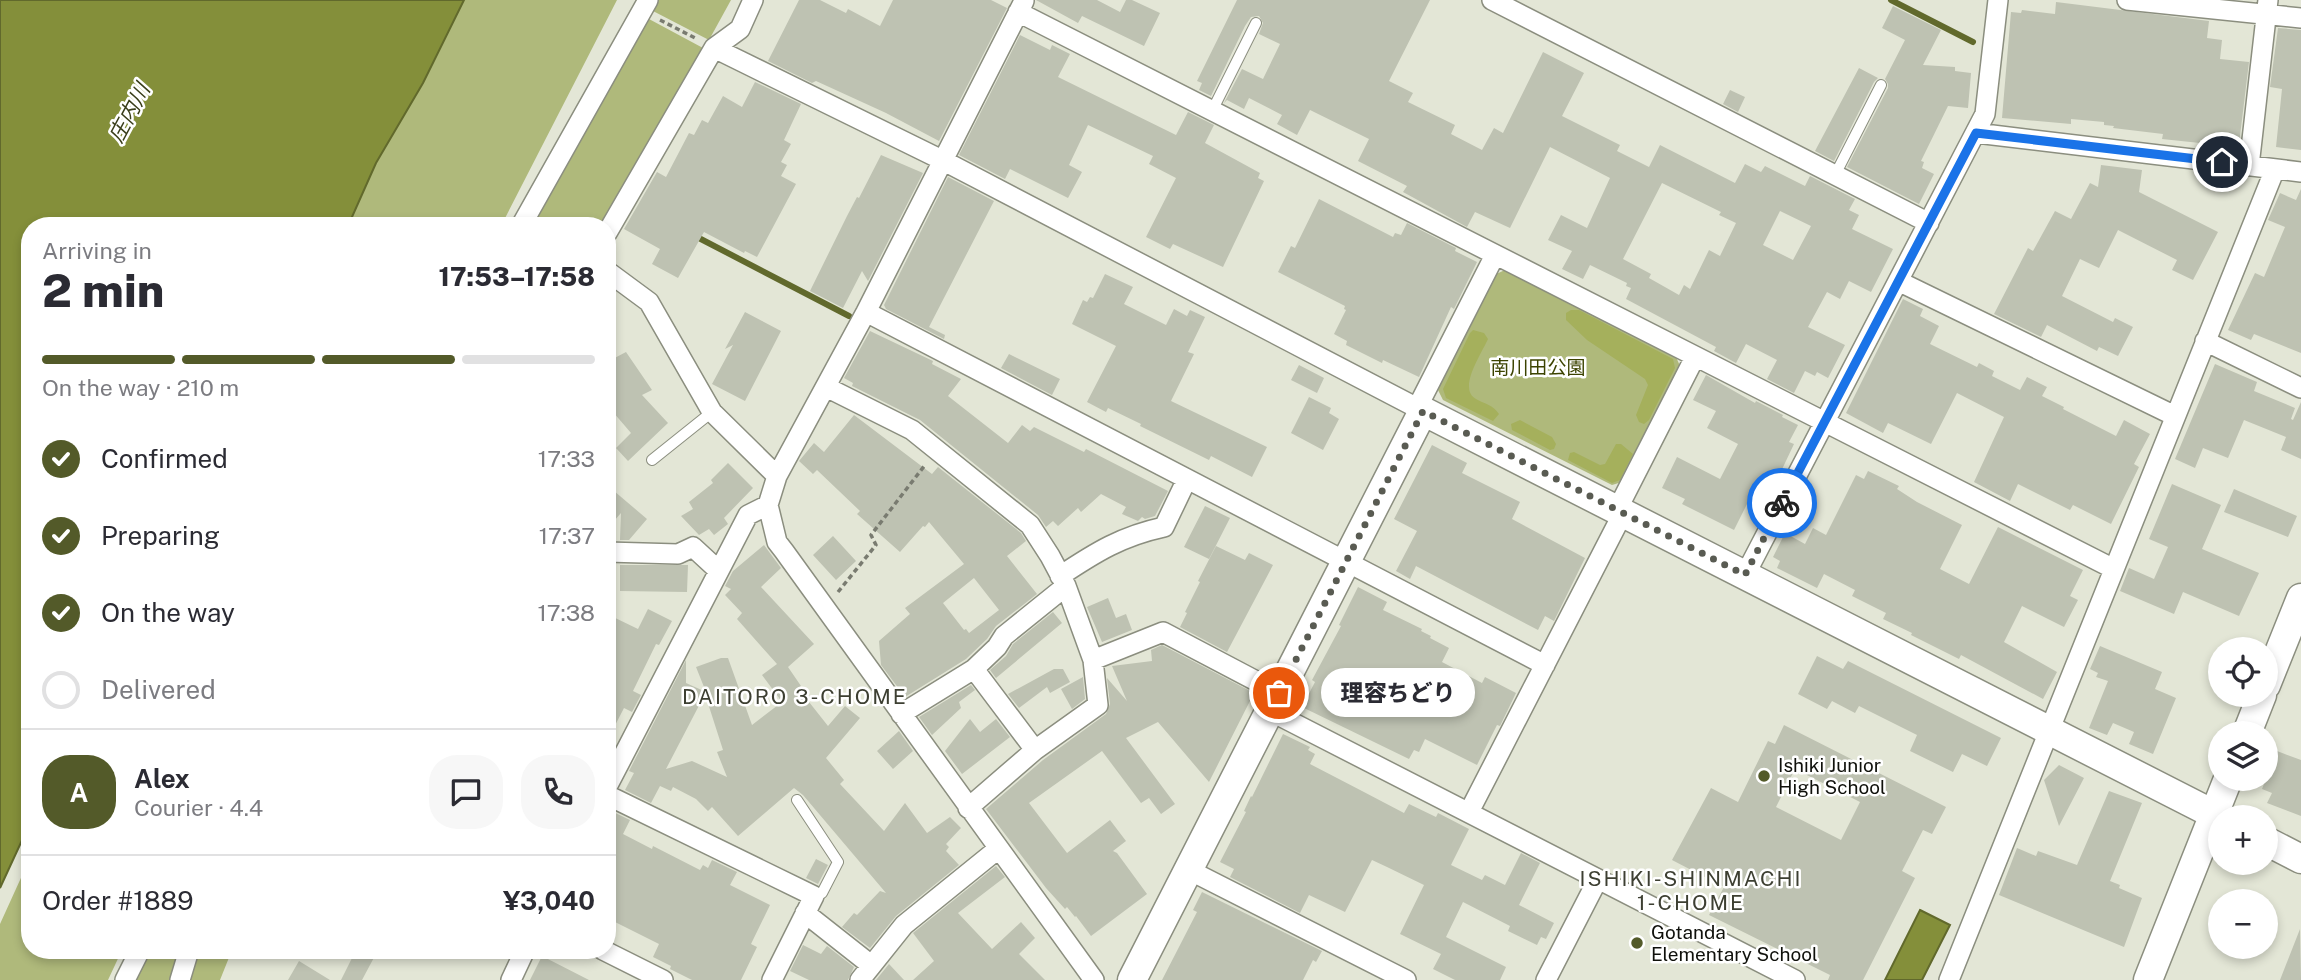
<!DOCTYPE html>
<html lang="en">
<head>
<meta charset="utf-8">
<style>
  body { margin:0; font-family:"Public Sans","Noto Sans JP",sans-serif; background:#f7f7f7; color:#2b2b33; height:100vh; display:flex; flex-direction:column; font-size:26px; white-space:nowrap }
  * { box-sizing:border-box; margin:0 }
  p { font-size:23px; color:#7c7c81 }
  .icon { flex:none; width:38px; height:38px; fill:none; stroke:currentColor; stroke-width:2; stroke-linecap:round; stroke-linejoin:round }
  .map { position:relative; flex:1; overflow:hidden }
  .panel { position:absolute; left:21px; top:217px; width:595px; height:742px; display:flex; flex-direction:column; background:#fff; border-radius:28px; box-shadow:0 4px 10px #0003 }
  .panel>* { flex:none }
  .fabs { position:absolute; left:2208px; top:637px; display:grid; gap:14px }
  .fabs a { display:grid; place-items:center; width:70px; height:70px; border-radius:50%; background:#fff; box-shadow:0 4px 10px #0003; font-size:35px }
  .pin { position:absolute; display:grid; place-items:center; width:60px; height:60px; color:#fff; margin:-30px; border:4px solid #fff; border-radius:50%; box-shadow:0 2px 7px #0007 }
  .courier { position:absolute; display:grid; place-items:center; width:70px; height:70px; margin:-35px; border:5px solid #1a73e8; border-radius:50%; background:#fff; color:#222; box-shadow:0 2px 9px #0007 }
  .bubble { position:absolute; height:49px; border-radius:24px; background:#fff; box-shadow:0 4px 10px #0003; font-size:23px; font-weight:800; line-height:49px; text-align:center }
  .headline em { font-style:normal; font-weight:800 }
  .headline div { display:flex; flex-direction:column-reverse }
  .headline { display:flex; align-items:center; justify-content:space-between; height:119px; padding:0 21px }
  h1 { font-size:46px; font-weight:800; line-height:52px }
  .bar { display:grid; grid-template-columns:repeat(4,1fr); gap:10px 7px; align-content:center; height:84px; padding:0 21px }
  .bar i { height:9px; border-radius:5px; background:#e1e1e2 }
  .bar .current { background:#535a29 }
  .bar p { grid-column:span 4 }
  .line { display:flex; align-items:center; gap:18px; padding:0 21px; border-top:2px solid #e1e1e2 }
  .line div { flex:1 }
  .round { display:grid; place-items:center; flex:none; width:74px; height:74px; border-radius:28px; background:#f7f7f7 }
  ol { padding:0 21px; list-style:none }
  li { display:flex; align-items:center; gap:21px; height:77px }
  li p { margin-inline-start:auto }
  li .icon { padding:7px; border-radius:50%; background:#535a29; color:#fff; stroke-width:4 }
  li:last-child { color:#7c7c81 }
  li i { width:38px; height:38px; border:4px solid #e1e1e2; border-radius:50% }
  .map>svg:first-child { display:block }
  .green { fill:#afb97b }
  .forest { fill:#a5b05c }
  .water { fill:#848f3a; stroke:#61692c; stroke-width:2 }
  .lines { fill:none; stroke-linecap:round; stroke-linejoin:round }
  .stream { stroke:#61692c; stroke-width:6 }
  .building { fill:#bec2b2; fill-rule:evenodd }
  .lane-casing { stroke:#8b8e7f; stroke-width:12 }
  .street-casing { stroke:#8b8e7f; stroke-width:22 }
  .secondary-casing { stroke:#8b8e7f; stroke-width:31 }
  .path { stroke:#797b70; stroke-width:3.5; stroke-dasharray:5 3.5; stroke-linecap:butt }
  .lane { stroke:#fff; stroke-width:10 }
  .street { stroke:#fff; stroke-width:19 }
  .secondary { stroke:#fff; stroke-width:28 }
  .done { stroke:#595b52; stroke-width:7; stroke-dasharray:0 12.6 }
  .route { stroke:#1a73e8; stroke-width:9 }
  .poi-dot { fill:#535a29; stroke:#fff; stroke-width:2.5 }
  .labels { text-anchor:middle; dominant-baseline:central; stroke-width:5; stroke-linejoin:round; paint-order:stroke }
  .park-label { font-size:19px; fill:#3c4300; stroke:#fff }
  .poi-label { font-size:19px; fill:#0f100b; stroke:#fff; text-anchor:start }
  .water-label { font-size:21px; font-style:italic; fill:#393e1a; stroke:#fff }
  .neighbourhood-label { font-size:21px; letter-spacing:2px; fill:#3d3f32; stroke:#fff }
</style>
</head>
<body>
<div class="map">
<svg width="2301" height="980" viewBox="0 0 2301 980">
  <rect width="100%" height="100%" fill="#e3e6d6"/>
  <path class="green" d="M464 0H617L501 226H348L376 163 423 83Z
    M658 0H731L709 40 653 11Z
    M649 19 703 48 602 226H533Z
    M1505 270 1676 357 1680 366 1622 482 1612 485 1443 400 1438 390 1494 275Z
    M30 858V950H122L108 980H0V924Z
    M150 950H181L172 980H136Z
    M195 950H232L220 980H185Z"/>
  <path class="forest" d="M1571 310H1579L1673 359 1675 368 1649 420 1644 424 1639 422 1636 415 1648 385 1645 379 1587 340 1566 320V313Z
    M1473 330 1484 333 1488 339C1482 353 1457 389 1476 399 1485 404 1493 405 1499 414L1493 421 1446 398 1443 389 1470 333Z
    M1520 420 1552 437 1556 444 1554 449 1550 450 1512 430 1511 424Z
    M1616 444H1621L1633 454 1620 480 1612 483 1568 460 1570 453 1574 452 1600 465 1605 464Z"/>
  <path class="water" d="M0 0H464L423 83 376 163 348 226H30V823L0 888Z
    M1920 910 1950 925 1922 980H1885Z"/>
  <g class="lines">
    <path class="stream" d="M1891 0 1973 42
      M695 236 849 316"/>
  </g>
  <path class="building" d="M799 0H820L846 13 848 9 880 26 893 0H991L1007 8 939 141 886 113 816 81 812 83 768 61Z
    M1036 0H1097L1120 12 1126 0H1132L1160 13 1144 46 1082 16 1078 23Z
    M1237 0H1430L1389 81 1413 93 1408 102 1455 125 1451 134 1482 150 1494 128 1503 133 1543 52 1584 73 1562 116 1620 145 1617 151 1649 167 1660 145 1735 183 1745 164 1761 172 1765 166 1805 186 1810 176 1855 199 1849 210 1859 215 1852 229 1893 249 1871 292 1849 281 1840 299 1827 292 1808 327 1845 345 1828 378 1817 372 1815 376 1805 371 1794 393 1767 379 1777 360 1746 344 1736 363 1714 351 1716 347 1626 299 1631 288 1626 286 1627 283 1590 265 1583 279 1562 269 1572 251 1548 240 1561 215 1587 228 1610 178 1550 147 1510 228 1475 212 1467 227 1403 192 1407 186 1358 161 1369 139 1310 110 1297 135 1277 124 1282 115 1249 98 1244 109 1227 100 1224 103 1242 69 1263 79 1280 44 1259 34 1263 23 1259 16 1251 17 1245 26 1211 96 1199 90 1202 83 1197 81ZM1662 183 1721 212 1719 215 1736 223 1720 256 1709 250 1690 289 1684 285 1679 295 1649 278 1651 274 1623 259ZM1780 211 1811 226 1793 260 1763 245Z
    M2056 2 2209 21 2207 38 2222 40 2220 59 2249 62 2239 144 2200 140V143L2162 139 2163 134 2113 128 2114 126 2104 125V122L2071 119V124L2002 118 2011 12 2021 13 2022 10 2055 14Z
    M1893 6 1941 30 1923 65 1955 67V71L1971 73 1968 108 1948 106 1921 161 1924 162 1922 168 1934 174 1919 204 1847 167 1888 88V84L1885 79 1905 40 1882 28Z
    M2278 28 2301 30V150L2276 147 2282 89 2270 87Z
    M1020 35 1050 50 1052 45 1070 54 1058 77 1176 135 1188 112 1214 125 1205 143 1260 173 1258 178 1264 181 1223 267 1173 244 1170 249 1146 237 1176 178 1149 164 1153 156 1088 125 1069 165 1082 172 1068 198 1010 169 1005 179 959 155Z
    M1859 68 1878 78 1874 82 1834 161 1815 151Z
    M755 82 801 104 784 140 791 144 781 162 787 165 781 176 796 184 757 257 745 251 744 253 704 232 678 278 652 264 660 249 624 229 657 172 666 177 689 133 694 135 702 120 708 123 723 96 742 107Z
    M1730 90 1745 97 1738 112 1723 104Z
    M881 155 923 173 868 281 862 271 843 308 810 291 847 216 857 197 859 198Z
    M2101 165 2142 170 2139 192 2218 232 2193 280 2172 270 2177 260 2118 230 2099 268 2080 259 2062 296 2113 322 2115 318 2133 327 2118 356 2099 347 2097 351 2047 325 2041 337 1994 314 2028 248 2033 251 2055 211 2071 219 2090 183 2098 187Z
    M948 177 994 201 929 327 945 335 944 339 886 309 884 305Z
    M2301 189V353L2254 334 2251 340 2228 330 2255 273 2264 277 2285 227 2268 220 2280 193 2296 200Z
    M1319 199 1393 237 1395 233 1401 235 1407 223 1456 248 1455 251 1477 262 1454 309 1451 307 1419 377 1383 360 1382 363 1346 345 1347 341 1334 334 1346 310 1344 309 1345 306 1278 272 1291 246 1295 248Z
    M1105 274 1133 287 1124 304 1166 325 1174 309 1187 316 1190 310 1205 317 1188 352 1194 354 1171 401 1267 447 1252 477 1211 456 1209 460 1140 426 1141 424 1108 408 1106 412 1087 402 1116 346 1072 324 1083 300 1087 302 1090 297 1093 298Z
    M1903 299 1923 309 1920 316 1939 326 1930 344 1977 367 1979 363 1994 371 1992 376 2020 390 2027 377 2047 387 2042 396 2064 407 2063 409 2116 436 2124 420 2150 434 2134 464 2139 467 2111 524 2073 505 2070 510 2018 484 2010 501 1974 482 2004 417 1957 393 1931 444 1888 423 1883 433 1846 413Z
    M745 312 781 331 745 401 712 384 733 345 725 349Z
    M870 331 933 361 932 364 961 379 948 396 1008 443 1022 425 1030 431 1034 427 1084 452 1086 449 1168 491 1155 516 1145 519 1142 517 1138 521 1122 514 1126 507 1101 494 1081 512 1078 508 1058 526 1053 521 1046 527 1038 515 920 420 852 386 853 383 844 378Z
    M626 352 652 390 642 395 668 423 628 461 616 448 631 433 607 405V362Z
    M1009 354 1060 379 1052 395 1001 368Z
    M2215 364 2257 382 2254 391 2295 408 2291 419 2293 420 2301 402V459L2281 450 2286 437 2244 420 2228 458 2203 448 2195 468 2175 459Z
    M1299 365 1324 378 1317 393 1291 380Z
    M1706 375 1755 403 1756 401 1783 415 1782 417 1798 425 1789 442 1794 444 1776 482 1761 476 1734 530 1682 504 1685 499 1662 488 1677 457 1720 479 1738 444 1707 428 1716 411 1693 400Z
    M1309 397 1331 408 1329 413 1339 419 1323 450 1291 433Z
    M854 415 932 474 938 467 1021 533 1026 541 1007 556 1037 594 996 626 987 639 966 659 905 697 881 665 879 641 910 614 905 608 964 564 929 522 925 527 923 526 900 552 857 514 860 511 817 470 813 474 799 461 814 443 824 452ZM974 578 999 610 969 633 966 629 964 630 943 603Z
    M1432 445 1467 463 1462 473 1520 502 1512 519 1585 558 1554 621 1545 616 1538 630 1416 566 1410 579 1396 571 1417 531 1394 519Z
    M728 463 753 488 724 518 728 524 714 535 709 529 699 535 681 516 693 509 689 502 713 483 711 480Z
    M1868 471 1899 486 1897 489 1917 502 1962 525 1940 569 1969 584 1998 527 2083 570 2070 596 2078 600 2064 627 2022 606 2004 642 2057 672 2043 699 1961 655 1959 659 1911 635 1912 633 1883 619 1886 613 1852 596 1855 590 1824 574 1817 588 1777 568 1780 561 1773 557 1785 533 1805 544 1813 528 1826 535 1856 475 1864 479Z
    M2172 484 2221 505 2202 549 2259 573 2239 616 2183 592 2174 614 2120 591 2129 568 2154 579 2168 547 2149 539Z
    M607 485 647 519 629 540H620L621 513 607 529Z
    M2234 489 2297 516 2288 537 2224 512Z
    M1205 506 1230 518 1209 559 1184 547Z
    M833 536 856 561 836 580 813 555Z
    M764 545 781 568 761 587 814 644 788 667 801 686 798 688 828 726 845 706 860 718 826 758 844 780 840 784 884 831 905 803 927 833 950 817 961 828 946 844 949 847 946 851 959 865 896 916 870 948 842 927 854 913 857 915 880 891 886 893 803 795 794 788 738 836 712 807 708 811 696 799 673 787 671 791 660 786 651 803 625 790 634 773 629 771 686 660V683L706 692 696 667 721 658H728L752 725 782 702 762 675 777 664 737 619 742 613 725 595 731 589 725 586 733 571ZM705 694 723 750 717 752 727 777 692 761 666 769Z
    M1216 546 1245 560 1249 553 1273 565 1227 652 1180 627 1187 613 1185 612 1200 582 1198 581Z
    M620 565H688L687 592 620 591Z
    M1358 587 1387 602 1383 610 1422 629 1421 631 1431 636 1430 638 1449 648 1442 662 1482 683 1485 677 1516 693 1500 726 1497 725 1477 765 1425 739 1419 752 1414 750 1409 759 1302 707 1315 682 1312 680 1341 626 1339 625Z
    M1108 598 1116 618 1126 614 1132 630 1102 642 1087 607Z
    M648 609 672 621 659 645 656 644 633 691 641 695 632 712 624 708 607 741V614L638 629Z
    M1053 612 1062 623 996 678 990 670 1006 656 1013 644Z
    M1162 645 1254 693 1209 782 1158 722 1126 738 1175 804 1161 814 1149 798 1141 803 1102 751 1029 803 1067 853 1110 820 1126 841 1113 851 1117 853 1147 894 1091 936 1076 916 1075 917 1067 907 1065 909 1046 888 986 809 1043 760 1106 714 1110 704 1107 678 1127 701 1112 666 1152 661 1151 650Z
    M2100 646 2162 672 2155 689 2176 698 2153 754 2129 744 2134 732 2113 723 2107 735 2089 728 2108 681 2096 677 2098 673 2090 669Z
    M1817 656 1843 669 1848 661 2001 738 1987 766 1962 754 1953 772 1910 751 1917 735 1859 706 1855 713 1832 701 1827 709 1798 694Z
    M1054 669H1063L1070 682 1050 693 1047 687 1019 708 1008 694Z
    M1083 677 1085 699 1072 709 1061 689Z
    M971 685 975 690 959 702 961 708 932 735 919 717Z
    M970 719 980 732 996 719 1010 737 962 774 945 751Z
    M1784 725 1946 807 1932 834 1923 830 1902 871 1915 878 1863 980H1828L1830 975 1709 915 1724 887 1672 860 1711 788 1738 802 1768 741 1775 744ZM1795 769 1860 802 1841 840 1776 807Z
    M899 731 913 751 893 769 877 751Z
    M1283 734 1310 747 1308 750 1315 754 1310 764 1362 791 1404 813 1409 804 1436 817 1438 813 1469 829 1451 865 1482 880 1485 875 1505 885 1521 853 1540 863 1519 905 1554 923 1546 939 1541 937 1537 945 1508 931 1510 926 1463 902 1446 937 1506 967 1500 980H1455L1433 969 1441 954 1400 934 1424 885 1387 867 1372 860 1345 912 1309 895 1300 913 1230 877 1234 869 1220 862 1246 812 1244 811 1251 796 1252 797Z
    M2277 751 2301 760V816L2267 803 2272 793 2262 789Z
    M2059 765 2084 778 2059 826 2044 780Z
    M2109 791 2142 803 2110 881 2120 885 2119 888 2142 898 2124 947 1999 895 2017 848 2036 856 2038 851 2077 865Z
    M607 809 630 820 623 834 652 849 653 846 700 870 703 865 708 868 712 860 737 872 730 885 770 905 751 944 757 947 741 980H692L670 969 671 966 653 957 659 944 607 918Z
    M816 859 828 865 818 884 806 878Z
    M996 866 1005 877 958 913 992 949 1021 922 1035 938 1019 954 1045 980H913L934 961 913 933Z
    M1202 892 1322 951 1316 962 1313 960 1303 980H1162L1197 912 1193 910Z
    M2300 929 2301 980H2280Z
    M803 945 821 954 827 946 854 967 848 980H809L790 971Z
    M356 950H378L362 980H341Z
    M542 956 589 980H530Z
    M299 961 330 980H288Z
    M889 964 904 980H876Z"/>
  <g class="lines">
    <g class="lane-casing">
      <path id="lane" d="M1212 111 1256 23
        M1835 175 1881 85
        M652 460 712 412
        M797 800 838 862 822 893 814 896"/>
    </g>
    <g class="street-casing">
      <path id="street" d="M1492 0 1929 223
        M2127 0 2301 18
        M1024 1 866 312 777 476 768 505 777 542 784 551 1094 980
        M1018 12 2114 569
        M714 48 942 160 1423 411
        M1976 133 2301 172
        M2249 166 2268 0
        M521 226 648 0
        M607 233 714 48 740 29 753 0
        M607 271 649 302 712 412 777 476
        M1898 281 2175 416
        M866 312 1545 665
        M2205 341 2301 388
        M826 387 912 430 1030 525 1050 556 1066 586 1093 660 1098 705 1035 750 968 808
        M1417 408 1495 255
        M1617 510 1695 357
        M607 552 678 554 693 547 719 571
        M1745 575 1985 114 1998 0
        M1060 576C1096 552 1122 536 1164 527L1187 479
        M1093 660 1163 632 1279 693
        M974 669 1035 750
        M1270 711 1795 980
        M901 714 974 669 997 647 1004 636 1066 586
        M607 787 748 515 768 505
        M607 795 814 896 772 980
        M1469 812 1623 513
        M1189 870 1406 980
        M805 913 871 965
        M603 950 663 980
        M125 980 140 950
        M180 980 189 950
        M511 980 525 950
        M860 980 904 925 998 849
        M1546 980 1598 879
        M1949 980 2275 169"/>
    </g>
    <g class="secondary-casing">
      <path id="secondary" d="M2266 685 2301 598
        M2247 733 2262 695
        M2266 841 2301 859
        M1132 980 1423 411 2221 818
        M2148 980 2228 779"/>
    </g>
    <path class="path" d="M660 20 697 39
      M838 592 876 545 871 535 925 465"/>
    <use href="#lane" class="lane"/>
    <use href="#street" class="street"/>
    <use href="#secondary" class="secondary"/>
  </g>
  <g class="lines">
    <path class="done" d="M1279 693 1423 411 1745 575 1782 503"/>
    <path class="route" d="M1782 503 1976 133 2222 162"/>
  </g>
  <g class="poi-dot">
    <circle cx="1764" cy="776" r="7"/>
    <circle cx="1637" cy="943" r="7"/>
  </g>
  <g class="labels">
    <g class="park-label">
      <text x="1538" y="367">南川田公園</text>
    </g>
    <g class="poi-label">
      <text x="1778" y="765">Ishiki Junior<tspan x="1778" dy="22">High School</tspan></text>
      <text x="1651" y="932">Gotanda<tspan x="1651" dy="22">Elementary School</tspan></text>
    </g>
    <g class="water-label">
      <text transform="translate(129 113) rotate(-62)">庄内川</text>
    </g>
    <g class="neighbourhood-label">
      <text x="795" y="696">DAITORO 3-CHOME</text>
      <text x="1691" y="878">ISHIKI-SHINMACHI<tspan x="1691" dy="24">1-CHOME</tspan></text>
    </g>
  </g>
</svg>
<div class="fabs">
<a><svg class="icon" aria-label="locate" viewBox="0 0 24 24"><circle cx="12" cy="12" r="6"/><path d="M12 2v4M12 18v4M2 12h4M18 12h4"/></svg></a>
<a><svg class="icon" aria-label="layers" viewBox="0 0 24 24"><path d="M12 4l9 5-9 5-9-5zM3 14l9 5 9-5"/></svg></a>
<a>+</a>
<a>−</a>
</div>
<div class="pin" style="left:1279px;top:693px;background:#ea580c"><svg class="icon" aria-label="bag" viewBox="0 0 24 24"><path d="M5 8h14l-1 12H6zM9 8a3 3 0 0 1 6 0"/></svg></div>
<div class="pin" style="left:2222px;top:162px;background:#1f2937"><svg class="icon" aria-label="home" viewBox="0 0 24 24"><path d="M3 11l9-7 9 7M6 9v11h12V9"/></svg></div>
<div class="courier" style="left:1782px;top:503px"><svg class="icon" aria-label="bike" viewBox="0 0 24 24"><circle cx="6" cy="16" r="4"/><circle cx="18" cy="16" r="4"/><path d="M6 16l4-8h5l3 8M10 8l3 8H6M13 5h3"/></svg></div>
<div class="bubble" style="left:1321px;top:668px;width:154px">理容ちどり</div>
<section class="panel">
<div class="headline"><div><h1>2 min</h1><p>Arriving in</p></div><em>17:53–17:58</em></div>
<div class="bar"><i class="current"></i><i class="current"></i><i class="current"></i><i></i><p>On the way · 210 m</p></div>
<ol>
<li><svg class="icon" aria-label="check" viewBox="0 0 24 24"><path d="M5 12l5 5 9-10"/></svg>Confirmed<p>17:33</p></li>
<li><svg class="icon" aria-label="check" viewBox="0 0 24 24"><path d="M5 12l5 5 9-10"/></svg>Preparing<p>17:37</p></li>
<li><svg class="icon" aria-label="check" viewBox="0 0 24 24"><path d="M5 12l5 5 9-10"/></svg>On the way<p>17:38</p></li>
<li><i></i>Delivered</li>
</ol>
<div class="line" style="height:126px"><b class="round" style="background:#535a29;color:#fff">A</b><div><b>Alex</b><p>Courier · 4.4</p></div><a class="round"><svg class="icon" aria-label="chat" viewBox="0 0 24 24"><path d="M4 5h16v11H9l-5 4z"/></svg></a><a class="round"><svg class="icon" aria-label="phone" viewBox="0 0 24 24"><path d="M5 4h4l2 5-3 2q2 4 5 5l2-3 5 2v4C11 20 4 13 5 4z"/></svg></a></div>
<div class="line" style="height:91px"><div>Order #1889</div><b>¥3,040</b></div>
</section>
</div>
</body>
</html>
